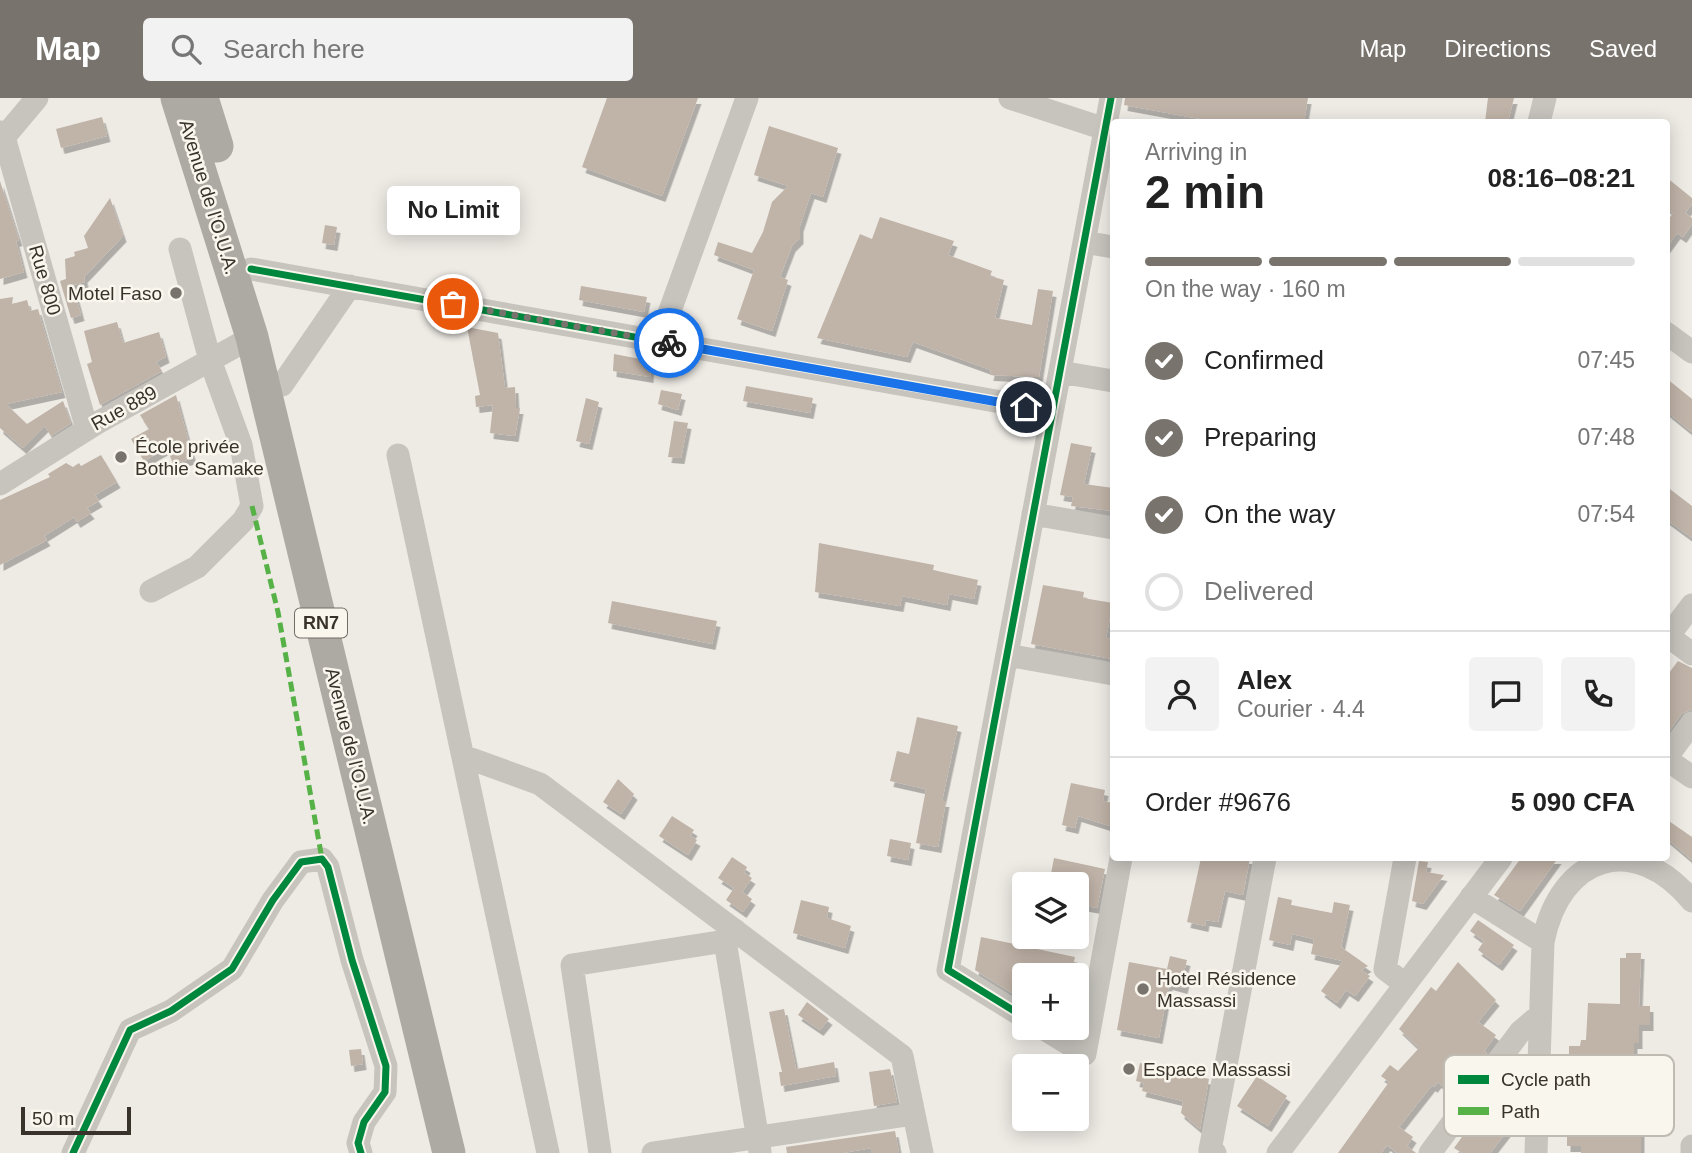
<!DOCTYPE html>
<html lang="en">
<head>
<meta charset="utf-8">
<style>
  body { margin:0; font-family:Arial,sans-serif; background:#f2f2f2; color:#222; height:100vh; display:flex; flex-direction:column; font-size:26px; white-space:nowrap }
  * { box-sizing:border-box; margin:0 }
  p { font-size:23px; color:#767676 }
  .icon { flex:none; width:38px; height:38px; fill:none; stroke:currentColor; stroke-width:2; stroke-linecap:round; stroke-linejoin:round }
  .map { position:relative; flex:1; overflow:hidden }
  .sheet { position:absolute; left:1110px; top:21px; width:560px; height:742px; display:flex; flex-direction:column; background:#fff; border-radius:7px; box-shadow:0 4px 18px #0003 }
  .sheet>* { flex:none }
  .tools { position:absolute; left:1012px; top:774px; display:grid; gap:14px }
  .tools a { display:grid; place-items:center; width:77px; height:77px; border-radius:7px; background:#fff; box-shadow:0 4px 18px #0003; font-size:35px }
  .scale { position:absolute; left:21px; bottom:18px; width:110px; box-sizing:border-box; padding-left:7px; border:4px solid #38322b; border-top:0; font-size:19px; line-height:24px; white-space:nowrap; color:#38322b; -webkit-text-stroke:5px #f9f6ed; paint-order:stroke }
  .pin { position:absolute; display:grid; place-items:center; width:60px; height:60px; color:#fff; margin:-30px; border:4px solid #fff; border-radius:50%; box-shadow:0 2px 7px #0007 }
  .courier { position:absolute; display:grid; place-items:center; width:70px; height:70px; margin:-35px; border:5px solid #1a73e8; border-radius:50%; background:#fff; color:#222; box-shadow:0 2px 9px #0007 }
  .bubble { position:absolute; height:49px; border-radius:7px; background:#fff; box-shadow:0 4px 18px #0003; font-size:23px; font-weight:600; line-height:49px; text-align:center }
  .summary em { font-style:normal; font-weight:600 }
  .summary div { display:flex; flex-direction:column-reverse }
  .summary { display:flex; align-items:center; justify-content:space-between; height:119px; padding:0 35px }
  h1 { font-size:46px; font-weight:600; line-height:52px }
  .bar { display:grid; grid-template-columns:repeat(4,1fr); gap:10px 7px; align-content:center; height:84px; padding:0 35px }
  .bar i { height:9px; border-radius:5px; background:#e0e0e0 }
  .bar .active { background:#78736c }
  .bar p { grid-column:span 4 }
  .line { display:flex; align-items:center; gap:18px; padding:0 35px; border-top:2px solid #e0e0e0 }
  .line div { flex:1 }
  .round { display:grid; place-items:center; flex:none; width:74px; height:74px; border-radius:7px; background:#f2f2f2 }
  ol { padding:0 35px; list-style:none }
  li { display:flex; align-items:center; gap:21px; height:77px }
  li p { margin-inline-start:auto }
  li .icon { padding:7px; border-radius:50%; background:#78736c; color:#fff; stroke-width:4 }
  li:last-child { color:#767676 }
  li i { width:38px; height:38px; border:4px solid #e0e0e0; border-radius:50% }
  header { display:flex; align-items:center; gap:42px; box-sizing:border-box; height:98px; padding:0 35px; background:#78736c; color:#fff }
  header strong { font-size:33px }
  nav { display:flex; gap:38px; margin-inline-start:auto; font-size:24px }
  .search { width:490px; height:63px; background:#f2f2f2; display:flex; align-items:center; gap:18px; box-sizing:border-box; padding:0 24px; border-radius:7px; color:#767676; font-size:26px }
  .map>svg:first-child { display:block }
  .building { fill:#c0b3a8; filter:url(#shadow) }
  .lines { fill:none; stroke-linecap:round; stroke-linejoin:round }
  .minor { stroke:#c7c4be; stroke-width:23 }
  .highway { stroke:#adaaa4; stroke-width:33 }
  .quiet { stroke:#56b246; stroke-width:5; stroke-dasharray:10 5; stroke-linecap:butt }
  .cycleway-casing { stroke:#f9f6ed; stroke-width:11 }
  .cycleway { stroke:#00873e; stroke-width:7 }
  .done { stroke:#78736c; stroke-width:7; stroke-dasharray:0 12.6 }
  .route { stroke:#1a73e8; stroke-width:9 }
  .poi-dot { fill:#78736c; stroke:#f9f6ed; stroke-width:2.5 }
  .labels { text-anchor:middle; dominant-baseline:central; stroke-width:5; stroke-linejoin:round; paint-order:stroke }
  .shield { fill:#f9f6ed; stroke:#726d65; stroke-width:2 }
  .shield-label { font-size:18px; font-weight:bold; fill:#38322b }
  .street-label { font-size:19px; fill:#38322b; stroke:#f9f6ed }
  .poi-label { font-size:19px; fill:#38322b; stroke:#f9f6ed; text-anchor:start }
  .key { fill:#f9f6ed; stroke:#bfbbb3; stroke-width:2 }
  .key-label { font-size:19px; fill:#38322b }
</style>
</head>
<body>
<header>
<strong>Map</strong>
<div class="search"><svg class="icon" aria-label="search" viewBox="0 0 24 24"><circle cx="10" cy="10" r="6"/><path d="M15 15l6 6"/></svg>Search here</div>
<nav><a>Map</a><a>Directions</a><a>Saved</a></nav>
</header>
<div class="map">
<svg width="1692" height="1055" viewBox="0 0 1692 1055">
  <defs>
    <filter id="shadow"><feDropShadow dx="3.5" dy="6" stdDeviation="0" flood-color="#0004"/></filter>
  </defs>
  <rect width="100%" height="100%" fill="#eeebe5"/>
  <path class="building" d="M607 0H698L662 98 582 69Z
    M1125 0H1308L1304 24H1217L1124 7Z
    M1488 0H1514L1508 24H1485Z
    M102 19 107 38 61 50 56 31Z
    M769 28 838 50 823 99 811 95 800 128V140L792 148 780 179 788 182 772 233 737 221 754 172 714 157 718 144 752 155 763 134 772 104 788 88 754 77Z
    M1666 79 1692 100V106L1685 115 1692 120V126L1683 139 1677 135 1666 150V125L1673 115 1666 109Z
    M0 83 19 142 16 143 24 174 0 181Z
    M110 100 123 138 84 179 85 184 73 187 81 217 71 220 60 183 66 181 65 161 75 158 74 154 88 150 84 138Z
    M880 119 954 143 948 157 992 173 990 178 1004 182 995 220 1032 227 1038 191 1053 193 1039 279 990 277 991 272 913 244 907 259 817 240 860 136 872 141Z
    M325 127 337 129 334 147 322 145Z
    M581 188 647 199 644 214 579 202Z
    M13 199 12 206 27 202 30 213 38 211 62 294 6 306 27 326 63 303 71 325 51 338 45 328 23 350 0 330V201Z
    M117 224 123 245 159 234 166 259 156 264 162 273 100 307 87 266 92 264 84 233Z
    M467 229 498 235 505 290 515 289 516 310H520L515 338 490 335 493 307 476 309 475 298 480 297Z
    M614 256 651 263 650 279 613 273Z
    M1666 280 1692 301V334L1666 313Z
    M746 288 813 300 810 315 743 303Z
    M661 292 682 296 678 312 658 306Z
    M176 297 193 360 173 366 167 350 144 363 131 341 149 331 140 317Z
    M586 300 599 304 589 346 576 343Z
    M674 323 688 325 681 360 668 359Z
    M1071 345 1092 349 1084 386 1113 390V413L1071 408 1073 399 1060 397Z
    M101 357 117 384 95 397 99 403 87 410 91 415 77 424 74 419 44 438 47 442 0 467V402L50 379 48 376 66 365 73 369 79 365 81 368Z
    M1666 388 1692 408V440L1666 421Z
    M819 445 934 467 933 472 978 482 974 501 949 496 947 507 902 498 900 508 815 494Z
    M1043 487 1084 494 1083 500 1113 505 1106 540 1113 541V561L1031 546Z
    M612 503 717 523 712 546 608 525Z
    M1678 563 1692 570V611L1681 616 1669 633 1666 630V579Z
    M917 619 958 628 942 703H946L938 749 916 745 926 691 890 683 897 653 909 656Z
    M618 681 634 696 621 716 603 704Z
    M1071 685 1105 692 1103 703 1113 705 1110 728 1078 718 1075 730 1062 727Z
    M672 718 694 732 690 738 697 742 688 757 659 738Z
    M1666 721 1692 739V762L1666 740Z
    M890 741 911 745 908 762 887 758Z
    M732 759 747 769 744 775 752 780 742 794 752 801 743 814 726 802 734 790 718 780Z
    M1054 760 1105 771 1097 810 1076 806V786H1049Z
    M1201 760H1250L1243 797 1225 793 1218 824 1206 822 1205 828 1187 824Z
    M1521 760H1558L1520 813 1494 797Z
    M1419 763 1428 764 1426 774 1444 777 1423 806 1412 803Z
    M1278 799 1292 802 1291 807 1332 815 1334 804 1350 807 1341 849 1368 868 1361 872 1370 878 1355 898 1346 892 1337 905 1321 893 1343 863 1311 856 1314 841 1292 836 1290 847 1269 842Z
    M801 802 829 809 827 820 851 828 845 850 793 835Z
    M1478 822 1514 847 1499 867 1478 852 1484 843 1470 833Z
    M981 839 1075 859 1071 877H1024V897L1012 895 975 872Z
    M1626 855H1641L1639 908H1650V927H1639V945H1634V967H1643L1642 983 1617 981 1618 960 1589 959V978H1577V963H1569V948H1580L1581 942H1586L1588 905 1620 906V860H1626Z
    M1170 858 1187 862 1184 874 1188 875 1184 890 1169 886 1159 940 1117 932 1129 864 1167 871Z
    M1458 864 1496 902 1478 924 1496 937 1484 953 1487 955 1455 998 1438 984 1434 989 1432 987 1399 1029 1413 1039 1407 1048 1416 1055H1397L1387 1047 1381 1055H1338L1389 984 1381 978 1390 967 1398 973 1419 950 1399 931 1431 889 1436 893Z
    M807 904 829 921 820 932 798 917Z
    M784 911 796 971 834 964 836 978 781 988 779 974H782L769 914Z
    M361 951 363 966 351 968 349 952Z
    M1140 965 1209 981 1200 1031 1181 1015 1183 1003 1142 993 1144 985 1136 983Z
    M890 971 897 1004 874 1008 869 974Z
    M1257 978 1287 998 1268 1028 1237 1008Z
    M1579 985 1607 986 1608 1020H1641V1055H1581V1048H1567V1018H1578Z
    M1491 999 1518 1019 1490 1055H1462L1454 1050Z
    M895 1033 899 1055H871V1050L843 1055H787L786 1049Z"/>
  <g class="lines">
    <path class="minor" d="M1010 0 1105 31
      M1539 24 1545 0
      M0 34 4 39 87 331
      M0 44 37 0
      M1084 144 1113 149
      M251 171 1052 313
      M1666 235 1692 254
      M659 243 747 0
      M1060 274 1113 283
      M282 287 350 188
      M398 357 548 1055
      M0 386 97 325 252 239
      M1033 416 1113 430
      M151 493 197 469 243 423 252 408 241 347 210 262 180 151
      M1668 538 1692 556
      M1666 541 1692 507
      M1007 557 1113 576
      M463 658 540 686 902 958 922 1055
      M1666 660 1692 625
      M1666 661 1692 679
      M1405 760 1385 871 1405 886
      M1471 799 1543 844
      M725 843 760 1054
      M1024 919 948 872 1111 0
      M1041 929 1085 956 1121 760
      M73 1055 130 932 171 913 232 871 273 802 301 764 322 761 328 769 352 862 386 968 385 994 364 1024 358 1045 361 1055
      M600 1055 572 867 725 843 735 832
      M653 1055 914 1016
      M1215 1055 1210 1052 1265 760
      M1278 1055 1501 760
      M1430 1055 1520 934 1540 917
      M1536 1055 1543 844C1560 757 1634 733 1692 803
      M1692 1055V1048"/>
    <path class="highway" d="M177 0 252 239 449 1055
      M202 0 217 48"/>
    <path class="quiet" d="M252 408 278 514 322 761"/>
    <g class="cycleway-casing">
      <path id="cycleway" d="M251 171 1052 313
        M1024 919 948 872 1111 0
        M73 1055 130 932 171 913 232 871 273 802 301 764 322 761 328 769 352 862 386 968 385 994 364 1024 358 1045 361 1055"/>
    </g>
    <use href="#cycleway" class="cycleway"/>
  </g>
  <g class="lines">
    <path class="done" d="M453 206 669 245"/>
    <path class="route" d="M669 245 1026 309"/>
  </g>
  <g class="poi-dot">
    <circle cx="176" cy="195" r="7"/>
    <circle cx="121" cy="359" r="7"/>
    <circle cx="1143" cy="891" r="7"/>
    <circle cx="1129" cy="971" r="7"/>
  </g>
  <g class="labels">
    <rect class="shield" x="295" y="510.5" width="52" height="29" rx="5"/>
    <g class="shield-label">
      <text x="321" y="525">RN7</text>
    </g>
    <g class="street-label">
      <text transform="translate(209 99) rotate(73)">Avenue de l'O.U.A.</text>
      <text transform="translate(45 182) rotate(74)">Rue 800</text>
      <text transform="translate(124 310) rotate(-29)">Rue 889</text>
      <text transform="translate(351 648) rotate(76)">Avenue de l'O.U.A.</text>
    </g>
    <g class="poi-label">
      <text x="162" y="195" text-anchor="end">Motel Faso</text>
      <text x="135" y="348">École privée<tspan x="135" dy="22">Bothie Samake</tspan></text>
      <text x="1157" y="880">Hotel Résidence<tspan x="1157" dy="22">Massassi</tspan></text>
      <text x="1143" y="971">Espace Massassi</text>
    </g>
  </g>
  <rect x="1444" y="957" width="230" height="81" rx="10" class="key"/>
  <rect x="1458" y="977" width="31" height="9" fill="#00873e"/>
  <rect x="1458" y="1009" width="31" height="8" fill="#56b246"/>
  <g class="key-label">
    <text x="1501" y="988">Cycle path</text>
    <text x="1501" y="1020">Path</text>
  </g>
</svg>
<div class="tools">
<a><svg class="icon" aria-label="layers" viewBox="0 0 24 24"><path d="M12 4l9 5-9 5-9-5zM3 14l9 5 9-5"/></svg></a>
<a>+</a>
<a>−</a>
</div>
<div class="scale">50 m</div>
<div class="pin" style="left:453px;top:206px;background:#ea580c"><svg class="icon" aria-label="bag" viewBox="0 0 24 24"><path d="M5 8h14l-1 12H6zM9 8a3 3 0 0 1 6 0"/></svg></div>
<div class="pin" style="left:1026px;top:309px;background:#1f2937"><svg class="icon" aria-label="home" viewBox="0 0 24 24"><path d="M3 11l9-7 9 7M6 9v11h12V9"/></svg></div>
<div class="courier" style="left:669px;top:245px"><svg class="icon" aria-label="bike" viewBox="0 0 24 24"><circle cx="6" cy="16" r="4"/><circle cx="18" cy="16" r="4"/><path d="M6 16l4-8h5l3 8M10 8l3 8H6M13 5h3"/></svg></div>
<div class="bubble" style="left:387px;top:88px;width:133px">No Limit</div>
<section class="sheet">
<div class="summary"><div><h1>2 min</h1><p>Arriving in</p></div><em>08:16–08:21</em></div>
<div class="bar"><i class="active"></i><i class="active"></i><i class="active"></i><i></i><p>On the way · 160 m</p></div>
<ol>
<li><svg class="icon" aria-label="check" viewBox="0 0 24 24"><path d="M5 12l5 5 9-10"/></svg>Confirmed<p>07:45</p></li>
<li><svg class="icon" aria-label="check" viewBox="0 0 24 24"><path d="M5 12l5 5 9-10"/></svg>Preparing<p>07:48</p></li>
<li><svg class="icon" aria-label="check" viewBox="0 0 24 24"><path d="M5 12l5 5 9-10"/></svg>On the way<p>07:54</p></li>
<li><i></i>Delivered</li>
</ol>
<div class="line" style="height:126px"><a class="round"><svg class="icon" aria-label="person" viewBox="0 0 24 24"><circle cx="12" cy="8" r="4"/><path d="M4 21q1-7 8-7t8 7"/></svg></a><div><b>Alex</b><p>Courier · 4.4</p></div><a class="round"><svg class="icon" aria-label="chat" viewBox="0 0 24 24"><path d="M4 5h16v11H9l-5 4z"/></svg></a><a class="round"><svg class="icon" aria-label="phone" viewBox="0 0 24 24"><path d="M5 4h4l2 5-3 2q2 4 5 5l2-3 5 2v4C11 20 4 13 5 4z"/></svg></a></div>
<div class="line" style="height:91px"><div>Order #9676</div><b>5 090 CFA</b></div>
</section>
</div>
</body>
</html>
